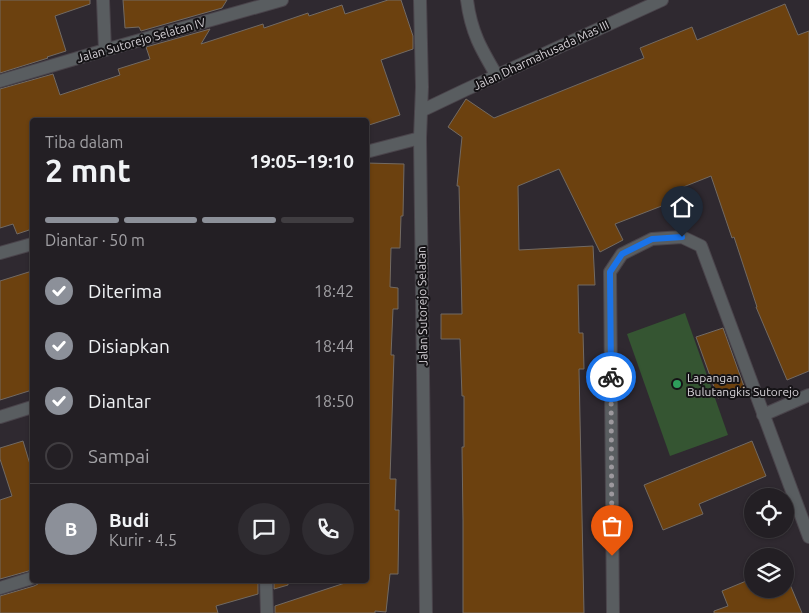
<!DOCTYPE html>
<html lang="id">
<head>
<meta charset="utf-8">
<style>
  body { margin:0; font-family:Ubuntu,sans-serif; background:#2f2c31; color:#f1f3f6; height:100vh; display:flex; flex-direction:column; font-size:19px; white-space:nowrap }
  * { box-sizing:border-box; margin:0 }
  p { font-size:16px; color:#a3a2a6 }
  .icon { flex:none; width:28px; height:28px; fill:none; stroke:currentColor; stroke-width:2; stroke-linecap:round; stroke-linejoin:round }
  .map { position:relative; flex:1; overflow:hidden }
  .details { position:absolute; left:30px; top:118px; width:339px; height:465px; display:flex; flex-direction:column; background:#231f24; border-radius:5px; box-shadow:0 1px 4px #0004,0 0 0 1px #403d41 }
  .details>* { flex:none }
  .tools { position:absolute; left:744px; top:488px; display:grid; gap:10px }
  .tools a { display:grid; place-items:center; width:50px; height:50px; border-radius:50%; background:#231f24; box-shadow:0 1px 4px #0004,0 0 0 1px #403d41; font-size:25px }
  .pin { position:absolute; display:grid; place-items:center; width:42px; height:42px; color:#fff; margin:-51px -21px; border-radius:50% 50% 50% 0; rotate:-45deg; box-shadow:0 0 5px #0007 }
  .pin .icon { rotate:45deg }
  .courier { position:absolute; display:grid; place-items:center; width:50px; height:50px; margin:-25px; border:4px solid #1a73e8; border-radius:50%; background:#fff; color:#222; box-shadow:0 1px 6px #0007 }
  .summary em { font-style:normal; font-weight:600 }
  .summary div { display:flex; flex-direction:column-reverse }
  .summary { display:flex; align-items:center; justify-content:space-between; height:85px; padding:0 15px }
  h1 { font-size:32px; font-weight:600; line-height:38px }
  .bar { display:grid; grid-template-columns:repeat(4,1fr); gap:8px 5px; align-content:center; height:60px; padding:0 15px }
  .bar i { height:6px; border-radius:4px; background:#403d41 }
  .bar .current { background:#8c9099 }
  .bar p { grid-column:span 4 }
  .line { display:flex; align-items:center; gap:12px; padding:0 15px; border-top:1px solid #403d41 }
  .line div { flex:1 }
  .round { display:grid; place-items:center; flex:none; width:52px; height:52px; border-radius:26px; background:#2f2c31 }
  ol { padding:0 15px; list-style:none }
  li { display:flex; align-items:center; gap:15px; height:55px }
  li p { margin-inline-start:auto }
  li .icon { padding:5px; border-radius:50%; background:#8c9099; color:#fff; stroke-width:4 }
  li:last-child { color:#a3a2a6 }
  li i { width:28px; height:28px; border:2px solid #403d41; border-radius:50% }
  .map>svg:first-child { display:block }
  .green { fill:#355532 }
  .building { fill:#6c410f; stroke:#726a63 }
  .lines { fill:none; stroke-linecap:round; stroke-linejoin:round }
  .minor-casing { stroke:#4a444b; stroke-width:14 }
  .minor { stroke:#595d60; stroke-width:12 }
  .done { stroke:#9c989d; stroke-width:5; stroke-dasharray:0 9 }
  .route { stroke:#1a73e8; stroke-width:6 }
  .leisure-dot { fill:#2e9e5b; stroke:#151316; stroke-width:2 }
  .labels { text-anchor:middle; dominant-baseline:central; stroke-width:4; stroke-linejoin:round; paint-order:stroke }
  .street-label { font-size:12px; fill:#d7d3d8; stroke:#151316 }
  .poi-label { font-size:12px; fill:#d7d3d8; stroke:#151316; text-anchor:start }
</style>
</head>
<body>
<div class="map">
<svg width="809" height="613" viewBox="0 0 809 613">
  <rect width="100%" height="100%" fill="#2f2930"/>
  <path class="green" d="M685 313 728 435 670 456 627 334Z"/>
  <path class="building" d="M0 0H90V4L55 16 66 51 47 57 48 58 0 73Z
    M123 0H227L222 8 141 31 139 27 125 28Z
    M388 0H401L413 36V49L381 60 400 115 366 126V120H32V229L17 234 13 224 0 228V89L53 74 60 95 120 75 118 69 150 59 146 47 210 29 201 44 263 24 264 28 308 13 309 16 342 5 345 14Z
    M785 4 798 35 809 31V371L787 380 756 307H757L734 237 732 238 711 176 668 193 672 202 615 224 623 240 600 252 559 169 518 186 519 250 593 246 595 285H578L579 333H583L584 369H579L584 613H463V521L462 447H464V396H462L460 339H441V314H462L459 186H457L462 137 448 127 466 99 494 118 644 58 640 48 692 27 697 40Z
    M366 163 404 164 403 216H401L400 248H391L390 287 398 288V309H393L391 355H394L390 479H396L395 510H399L398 574H390L386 612 375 611V613H275V606L354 580H366Z
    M32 271V390L0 400V281Z
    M723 328 745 389 718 398 696 337Z
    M23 441 32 471V570L0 579V500L12 496 0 459V448Z
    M752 441 766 476 699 504 703 514 663 530 644 485Z
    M751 579 752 589H756L758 594 772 589H785V584L789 582 802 613H714V611L728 606 722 591Z
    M40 580H258V594L216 606 218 613H0V596L34 586 38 584Z
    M274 580H288V585L274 589Z"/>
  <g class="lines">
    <g class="minor-casing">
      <path id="minor" d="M103 0 105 50
        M420 0 422 87 420 138 426 613
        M467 0C471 32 481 49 497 76
        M0 81 105 50 282 0
        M421 111 465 90 662 0
        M366 152 420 138
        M0 253 32 244
        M763 415 809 395
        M0 417 32 407
        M266 580 267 613
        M0 588 32 578
        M613 613 610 272 622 254 652 239 682 237 701 246 809 537"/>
    </g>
    <use href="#minor" class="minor"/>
  </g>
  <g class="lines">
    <path class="done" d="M611 377 612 556"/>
    <path class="route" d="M611 377 610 272 622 254 652 239 682 237"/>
  </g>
  <circle class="leisure-dot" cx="677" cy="384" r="5"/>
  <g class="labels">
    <g class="street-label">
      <text transform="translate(141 40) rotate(-16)">Jalan Sutorejo Selatan IV</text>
      <text transform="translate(541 55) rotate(-25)">Jalan Dharmahusada Mas III</text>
      <text transform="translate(422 306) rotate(-91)">Jalan Sutorejo Selatan</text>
    </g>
    <g class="poi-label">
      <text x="687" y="377">Lapangan<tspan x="687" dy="14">Bulutangkis Sutorejo</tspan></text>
    </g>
  </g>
</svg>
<div class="tools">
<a><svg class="icon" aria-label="locate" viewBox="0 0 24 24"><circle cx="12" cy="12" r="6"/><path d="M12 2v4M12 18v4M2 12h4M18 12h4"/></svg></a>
<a><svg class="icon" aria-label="layers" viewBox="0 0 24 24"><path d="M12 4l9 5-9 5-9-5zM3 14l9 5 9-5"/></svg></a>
</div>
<div class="pin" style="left:612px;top:556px;background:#ea580c"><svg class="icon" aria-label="bag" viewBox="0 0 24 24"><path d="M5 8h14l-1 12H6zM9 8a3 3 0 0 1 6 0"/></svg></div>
<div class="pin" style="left:682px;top:237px;background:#1f2937"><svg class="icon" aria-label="home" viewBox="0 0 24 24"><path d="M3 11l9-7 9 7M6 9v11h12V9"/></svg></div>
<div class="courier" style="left:611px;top:377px"><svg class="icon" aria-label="bike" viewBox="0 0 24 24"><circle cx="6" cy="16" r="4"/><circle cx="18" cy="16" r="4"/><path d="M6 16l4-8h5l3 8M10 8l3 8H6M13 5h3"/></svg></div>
<section class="details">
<div class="summary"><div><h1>2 mnt</h1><p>Tiba dalam</p></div><em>19:05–19:10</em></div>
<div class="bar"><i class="current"></i><i class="current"></i><i class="current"></i><i></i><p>Diantar · 50 m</p></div>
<ol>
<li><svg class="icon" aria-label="check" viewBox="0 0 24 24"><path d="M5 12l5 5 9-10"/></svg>Diterima<p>18:42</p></li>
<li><svg class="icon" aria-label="check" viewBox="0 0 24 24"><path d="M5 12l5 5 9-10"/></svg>Disiapkan<p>18:44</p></li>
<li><svg class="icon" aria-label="check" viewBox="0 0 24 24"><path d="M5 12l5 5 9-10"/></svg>Diantar<p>18:50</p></li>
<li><i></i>Sampai</li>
</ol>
<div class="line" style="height:90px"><b class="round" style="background:#8c9099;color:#fff">B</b><div><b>Budi</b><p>Kurir · 4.5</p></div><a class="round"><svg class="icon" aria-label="chat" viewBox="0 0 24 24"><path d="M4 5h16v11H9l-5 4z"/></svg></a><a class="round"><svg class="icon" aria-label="phone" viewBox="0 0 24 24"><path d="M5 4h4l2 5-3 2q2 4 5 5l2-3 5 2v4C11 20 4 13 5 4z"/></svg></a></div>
</section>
</div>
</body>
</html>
